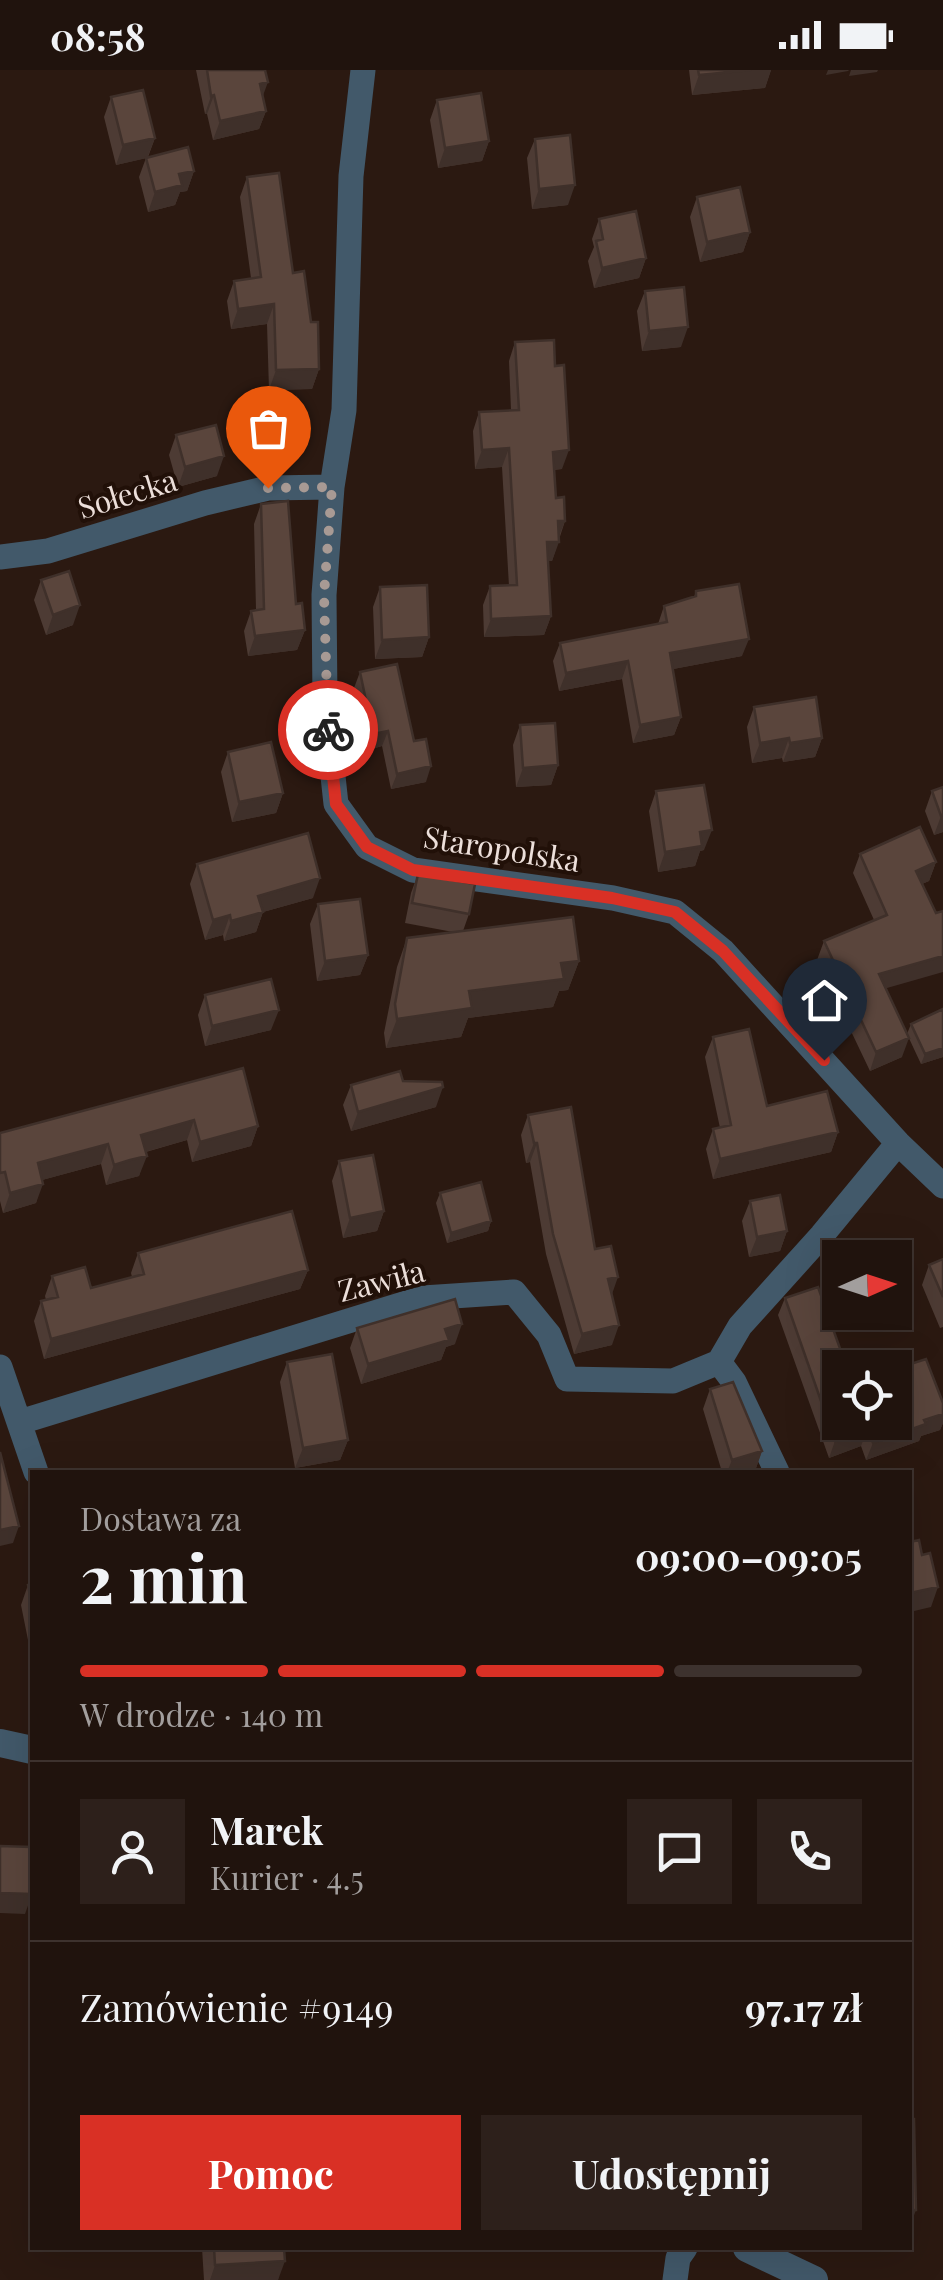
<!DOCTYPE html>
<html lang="pl">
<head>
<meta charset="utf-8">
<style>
  body { margin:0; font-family:"Playfair Display",serif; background:#2d201b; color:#f1f3f6; height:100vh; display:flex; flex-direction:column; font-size:38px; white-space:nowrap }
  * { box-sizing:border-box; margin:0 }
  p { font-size:32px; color:#a29e9d }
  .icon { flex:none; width:55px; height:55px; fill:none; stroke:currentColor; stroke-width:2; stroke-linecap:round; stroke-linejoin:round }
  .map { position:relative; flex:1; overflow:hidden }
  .drawer { position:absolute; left:30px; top:1400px; width:882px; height:780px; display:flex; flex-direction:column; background:#20130d; border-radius:0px; box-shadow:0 10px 40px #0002,0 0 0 2px #3d322e }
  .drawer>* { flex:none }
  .needle { width:65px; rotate:87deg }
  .controls { position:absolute; left:822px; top:1170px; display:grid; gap:20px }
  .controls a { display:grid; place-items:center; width:90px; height:90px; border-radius:0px; background:#20130d; box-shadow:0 10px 40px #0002,0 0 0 2px #3d322e; font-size:50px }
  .pin { position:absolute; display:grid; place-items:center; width:85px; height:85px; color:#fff; margin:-102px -42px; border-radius:50% 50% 50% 0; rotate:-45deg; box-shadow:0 0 10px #0007 }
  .pin .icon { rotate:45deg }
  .courier { position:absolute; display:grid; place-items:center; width:100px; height:100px; margin:-50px; border:8px solid #d93025; border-radius:50%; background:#fff; color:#222; box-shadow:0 2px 12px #0007 }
  .summary em { font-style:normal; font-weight:700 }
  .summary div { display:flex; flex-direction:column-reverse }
  .summary { display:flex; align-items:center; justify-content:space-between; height:170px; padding:0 50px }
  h1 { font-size:65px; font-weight:700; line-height:75px }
  .bar { display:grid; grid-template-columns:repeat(4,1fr); gap:15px 10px; align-content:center; height:120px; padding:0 50px }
  .bar i { height:12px; border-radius:8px; background:#3d322e }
  .bar .active { background:#d93025 }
  .bar p { grid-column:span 4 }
  .line { display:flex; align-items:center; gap:25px; padding:0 50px; border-top:2px solid #3d322e }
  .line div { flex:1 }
  .round { display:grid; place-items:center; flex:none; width:105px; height:105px; border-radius:0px; background:#2d201b }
  .action { display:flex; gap:20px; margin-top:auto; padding:20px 50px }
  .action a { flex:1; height:115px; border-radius:0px; background:#d93025; color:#fff; font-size:40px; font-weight:700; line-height:115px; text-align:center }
  .action a+a { background:#2d201b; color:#f1f3f6 }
  .status { display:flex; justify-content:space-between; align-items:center; height:70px; padding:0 50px; background:#20130d; direction:ltr }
  .status svg { height:28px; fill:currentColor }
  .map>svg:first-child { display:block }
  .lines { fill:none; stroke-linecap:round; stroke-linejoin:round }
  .minor { stroke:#42596a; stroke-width:25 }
  .tertiary { stroke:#42596a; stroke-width:28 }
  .wall { fill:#4d3b34 }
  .shaded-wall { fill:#3f302a }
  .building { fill:#5a453c; stroke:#3f302a; stroke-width:2.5 }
  .done { stroke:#a89a94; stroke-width:10; stroke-dasharray:0 18 }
  .route { stroke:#d93025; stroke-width:12 }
  .labels { text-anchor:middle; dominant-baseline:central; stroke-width:8; stroke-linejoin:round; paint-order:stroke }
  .street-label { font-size:30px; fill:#ecdfda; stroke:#211008 }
</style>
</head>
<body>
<div class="status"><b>08:58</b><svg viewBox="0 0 49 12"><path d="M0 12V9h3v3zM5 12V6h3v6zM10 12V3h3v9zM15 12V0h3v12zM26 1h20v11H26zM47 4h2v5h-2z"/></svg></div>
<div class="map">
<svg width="943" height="2210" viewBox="0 0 943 2210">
  <rect width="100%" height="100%" fill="#2b1911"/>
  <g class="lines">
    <path class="minor" d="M363 0 351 106 344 340 332 417 324 525 325 632 336 734 367 777 413 800 613 828 675 842 723 881 898 1073 943 1116
      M0 487 48 481 205 433 268 418 332 417
      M719 1292 740 1256 822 1165 898 1073
      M719 1292 734 1312 777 1402
      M0 1297 36 1402
      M20 1352 423 1228 514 1222 549 1265 567 1309 673 1311 719 1292
      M675 2210 678 2188 685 2178"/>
    <path class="tertiary" d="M0 1673 32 1680
      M747 2178 814 2210"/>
  </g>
  <path class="wall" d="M196 0H265L263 26 266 41 259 59 213 70 207 44H205Z
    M689 0H771L765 18 692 25Z
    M111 27 155 68 148 87 194 101 187 121 180 122 175 135 148 142 139 107 146 88 116 95 104 47Z
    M437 30 489 71 482 91 438 98 430 50Z
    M535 69 568 135 532 139 527 88Z
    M247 107 293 203 311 252 319 299 312 319 269 320 267 254 231 259 227 231 234 211 251 208 240 127Z
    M697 127 750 162 743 182 700 192 690 147Z
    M599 149 646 188 639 208 594 218 588 191 594 177 592 169Z
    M645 221 681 277 642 281 637 241Z
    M515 272 562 399 554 400 556 428 565 451 552 491H548L551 546 544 565 484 567 483 535 490 516H509L502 397 475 399 473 361 479 342 511 340 509 291Z
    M256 328 291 393 251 394 249 348Z
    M176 365 217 406 178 417 169 385Z
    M261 434 305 560 297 580 248 586 244 561 251 541 256 540 254 454Z
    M41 510 73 555 46 565 34 530Z
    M380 517 429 567 422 587 375 589 373 537Z
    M696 521 742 586 673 599 681 647 674 665 633 673 622 609 559 621 553 591 560 573 658 554 664 536 694 527Z
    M360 602 414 671 426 712 391 719 382 676 368 680 354 618Z
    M754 637 822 668 815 687 783 692 782 688 752 693 747 657Z
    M520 655 558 695 551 715 516 717 513 675Z
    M228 682 283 723 276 743 232 752 221 702Z
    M943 717V762L934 765 925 741 932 721Z
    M656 721 704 780 700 781 695 796 658 802 649 741Z
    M860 784 936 792 929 811 922 814 886 918 902 987 870 1001 817 890 824 871 874 850 853 803Z
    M197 794 313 828 263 842 256 862 224 871 223 865 205 870 190 814Z
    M418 804 469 844 463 861 579 891 568 920 559 921 553 937 468 948 461 967 386 978 384 963 397 897 407 868 453 862 405 853 411 823Z
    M318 834 368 885 360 905 317 911 310 854Z
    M205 925 271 960 205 976 198 945Z
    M943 939V987L921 994 907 964 911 954Z
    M713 967 767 1036 838 1062 831 1082 713 1109 706 1079 713 1059 720 1058 705 987Z
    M243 998 258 1056 251 1076 192 1092 187 1070 146 1082 139 1106 123 1110 106 1115 101 1094 42 1110 36 1133 3 1143 0 1131V1063Z
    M403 1011 436 1037 351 1061 343 1035 351 1015Z
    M528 1045 595 1179 612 1224V1275L574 1284 546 1184 530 1092 526 1093 521 1065Z
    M339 1091 384 1141 377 1161 343 1168 332 1111Z
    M440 1123 491 1151 488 1161 447 1173 436 1133Z
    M750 1131 787 1161 780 1181 749 1187 742 1151Z
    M138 1183 308 1200 300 1219 44 1289 34 1251 41 1231 46 1230 45 1226 52 1206 91 1218 132 1207 131 1203Z
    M943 1189V1257L940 1258 922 1215 929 1195Z
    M785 1228 840 1352 943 1333V1353L940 1360 921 1366 919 1371 866 1390 861 1376 829 1388 778 1245Z
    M357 1258 455 1274 446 1277 441 1290 361 1314 350 1278Z
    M287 1292 348 1370 340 1390 295 1398 280 1312Z
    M710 1319 762 1381 755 1401 750 1402H722L703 1339Z
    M32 1514V1590L21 1535 28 1515Z
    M202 2178H284L278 2210H204Z"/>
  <path class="shaded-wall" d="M751 0H771L765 18 692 25 699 5Z
    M828 0H849L848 1 826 5Z
    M851 0H878L877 2 849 6Z
    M268 12 261 31 260 14Z
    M214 25 207 44H205L211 26Z
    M266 41 259 59 213 70 220 51Z
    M155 68 147 88 116 95 123 75Z
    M489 71 482 91 438 98 445 78Z
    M194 101 187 121 180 122 175 135 148 142 155 122 179 104Z
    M575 115 568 135 532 139 539 119Z
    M750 162 743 182 700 192 707 172Z
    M646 188 639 208 594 218 602 198Z
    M274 234 267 254 231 259 238 239Z
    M688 257 681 277 642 281 649 261Z
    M319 299 312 319 269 320 276 300Z
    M298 373 291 393 251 394 258 374Z
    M509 378 502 397 475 399 482 380Z
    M569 380 562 399 546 400 553 382Z
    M224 386 217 406 178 417 185 397Z
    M558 451H565L558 469Z
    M547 472H559L552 491H540Z
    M80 535 73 555 46 565 53 545Z
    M551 546 544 565 484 567 491 549Z
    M305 560 297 580 248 586 255 566Z
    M429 567 422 587 375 589 382 570Z
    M749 569 742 586 663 601 670 583Z
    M628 591 622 609 559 621 566 603Z
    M681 647 674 665 633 673 640 655Z
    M388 661 382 676 368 680 373 664Z
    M789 668 782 688 752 693 760 673Z
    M822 668 815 687 783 692 790 673Z
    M558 695 551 715 516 717 523 698Z
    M431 696 426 712 391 719 397 704Z
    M283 723 276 743 232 752 239 732Z
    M943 745V762L934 765 941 746Z
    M712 760 704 780 700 781 695 796 658 802 665 782 700 762Z
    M936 792 929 811 910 819 916 801Z
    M320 808 313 828 263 842 256 862 224 871 231 851 258 826Z
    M230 845 223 865 205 870 213 850Z
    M368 885 360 905 317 911 325 891Z
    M943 886V902L873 922 879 904Z
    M579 891 568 920 559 921 553 937 468 948 461 967 386 978 397 949 469 921 561 893Z
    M279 940 271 960 205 976 212 956Z
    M909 968 902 987 870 1001 876 982Z
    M943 978V987L921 994 925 984Z
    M443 1017 436 1037 351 1061 358 1042Z
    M194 1050 187 1070 134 1085 141 1065Z
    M258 1056 251 1076 192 1092 200 1072Z
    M838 1062 831 1082 713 1109 720 1089Z
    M534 1073H537L530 1092 526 1093Z
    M108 1074 101 1094 31 1113 38 1093Z
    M147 1086 139 1106 106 1115 114 1095Z
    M43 1114 36 1133 3 1143 10 1123Z
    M384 1141 377 1161 343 1168 350 1148Z
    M491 1151 488 1161 447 1173 451 1163Z
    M787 1161 780 1181 749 1187 757 1167Z
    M308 1200 300 1219 44 1289 51 1269Z
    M618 1207 611 1227 608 1209Z
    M462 1254 455 1274 446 1277 441 1290 361 1314 368 1294 445 1259Z
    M619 1255 612 1275 574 1284 582 1264Z
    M943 1344V1353L940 1360 921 1366 919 1371 866 1390 873 1373Z
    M868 1358 861 1376 829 1388 835 1371Z
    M348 1370 340 1390 295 1398 303 1378Z
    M762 1381 755 1401 750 1402H727L732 1390Z
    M19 1456 13 1473 0 1476V1460Z
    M938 1517 931 1537 910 1542V1523Z
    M0 1823 32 1824 25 1844 0 1843Z
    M910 2140H916L910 2156Z
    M285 2191 278 2210H210L215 2195Z"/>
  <path class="building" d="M207 0H265L268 12 260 14 266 41 220 51 214 25 211 26Z
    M698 0H751L699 5Z
    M143 20 155 68 123 75 111 27Z
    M481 23 489 71 445 78 437 30Z
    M570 65 575 115 539 119 535 69Z
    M188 77 194 101 179 104 182 115 155 122 146 88Z
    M279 103 293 203 304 201 311 252H318L319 299 276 300 274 234 238 239 234 211 261 207 247 107Z
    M740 117 750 162 707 172 697 127Z
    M636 141 646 188 602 198 596 171 603 169 599 149Z
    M684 217 688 257 649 261 645 221Z
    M554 270 555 296 564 295 569 380 553 382 556 428 564 427 565 451H558L559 472H547L551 546 491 549 490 516 517 515 509 378 482 380 479 342 519 340 515 272Z
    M296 327 298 373 258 374 256 328Z
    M216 355 224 386 185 397 176 365Z
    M288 431 296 534 302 533 305 560 255 566 251 541 264 539 261 434Z
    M69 501 80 535 53 545 41 510Z
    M739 514 749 569 670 583 681 647 640 655 628 591 566 603 560 573 667 552 664 536 696 526V521Z
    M427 515 429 567 382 570 380 517Z
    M397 594 414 671 426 669 431 696 397 704 388 661 373 664 360 602Z
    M816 627 822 668 790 673 789 668 760 673 754 637Z
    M555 653 558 695 523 698 520 655Z
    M271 672 283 723 239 732 228 682Z
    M704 715 712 760 700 762 702 776 665 782 656 721Z
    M943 717V745L941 746 932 721Z
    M920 757 936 792 916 801 936 843 943 841V886L879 904 909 968 876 982 824 871 887 845 860 784Z
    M308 763 320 808 258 826 263 842 231 851 230 845 213 850 197 794Z
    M418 804 475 814 469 844 412 833Z
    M360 829 368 885 325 891 318 834Z
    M573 847 579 891 561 893 564 909 469 921 472 938 397 949 395 934 407 868Z
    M271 909 279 940 212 956 205 925Z
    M943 939V978L925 984 911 954Z
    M749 959 767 1036 827 1021 838 1062 720 1089 713 1059 731 1055 713 967Z
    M243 998 258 1056 200 1072 194 1050 141 1065 147 1086 130 1090 114 1095 108 1074 38 1093 43 1114 10 1123 5 1102 0 1103V1063Z
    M400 1001 403 1011 442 1012 443 1017 358 1042 351 1015Z
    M571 1037 595 1179 611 1176 618 1207 608 1209 619 1255 582 1264 553 1164 537 1073H534L528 1045Z
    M373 1085 384 1141 350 1148 339 1091Z
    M481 1112 491 1151 451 1163 440 1123Z
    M780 1125 787 1161 757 1167 750 1131Z
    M292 1141 308 1200 51 1269 41 1231 58 1227 52 1206 85 1197 91 1218 144 1204 138 1183Z
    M943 1189V1227L929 1195Z
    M818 1217 847 1298H840V1352H895V1299L926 1289 943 1333V1344L924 1350 926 1354 873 1373 868 1358 835 1371 785 1228Z
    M455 1229 462 1254 445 1259 449 1270 368 1294 357 1258Z
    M332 1284 348 1370 303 1378 287 1292Z
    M733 1312 762 1381 732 1390 710 1319Z
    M0 1382 19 1456 0 1460Z
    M919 1470 922 1485 930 1483 938 1517 910 1523V1472Z
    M32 1514V1537L28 1515Z
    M0 1776 32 1777V1824L0 1823Z
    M910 2049H914L916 2140H910Z
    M214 2178H284L285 2191 215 2195Z"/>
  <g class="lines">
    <path class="done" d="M268 418 332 417 324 525 328 660"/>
    <path class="route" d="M328 660 336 734 367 777 413 800 612 828 675 842 723 881 824 990"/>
  </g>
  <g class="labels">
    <g class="street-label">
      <text transform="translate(127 423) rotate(-17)">Sołecka</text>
      <text transform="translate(502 778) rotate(9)">Staropolska</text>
      <text transform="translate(381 1210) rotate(-14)">Zawiła</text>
    </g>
  </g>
</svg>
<div class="controls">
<a><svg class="needle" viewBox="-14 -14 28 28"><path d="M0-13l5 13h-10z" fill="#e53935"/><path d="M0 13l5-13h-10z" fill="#a29e9d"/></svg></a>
<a><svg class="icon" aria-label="locate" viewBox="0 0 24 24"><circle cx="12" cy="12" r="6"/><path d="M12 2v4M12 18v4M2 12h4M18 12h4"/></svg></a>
</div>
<div class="pin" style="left:268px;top:418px;background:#ea580c"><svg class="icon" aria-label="bag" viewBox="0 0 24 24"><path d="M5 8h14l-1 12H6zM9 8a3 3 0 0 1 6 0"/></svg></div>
<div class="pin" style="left:824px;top:990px;background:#1f2937"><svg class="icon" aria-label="home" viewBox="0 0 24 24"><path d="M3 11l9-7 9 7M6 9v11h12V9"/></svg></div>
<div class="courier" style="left:328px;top:660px"><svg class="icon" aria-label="bike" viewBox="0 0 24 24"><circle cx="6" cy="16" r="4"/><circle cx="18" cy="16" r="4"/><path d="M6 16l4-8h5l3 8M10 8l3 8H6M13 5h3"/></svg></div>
<section class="drawer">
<div class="summary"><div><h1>2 min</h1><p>Dostawa za</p></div><em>09:00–09:05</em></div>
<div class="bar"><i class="active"></i><i class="active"></i><i class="active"></i><i></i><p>W drodze · 140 m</p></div>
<div class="line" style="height:180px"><a class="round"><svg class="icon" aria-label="person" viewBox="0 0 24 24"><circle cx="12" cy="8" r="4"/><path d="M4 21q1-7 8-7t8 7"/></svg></a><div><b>Marek</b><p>Kurier · 4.5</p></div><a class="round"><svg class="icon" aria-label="chat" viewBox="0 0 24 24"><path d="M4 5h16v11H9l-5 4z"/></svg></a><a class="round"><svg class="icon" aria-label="phone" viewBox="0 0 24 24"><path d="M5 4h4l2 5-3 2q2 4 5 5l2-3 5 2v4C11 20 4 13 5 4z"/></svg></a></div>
<div class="line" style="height:130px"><div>Zamówienie #9149</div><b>97.17 zł</b></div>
<div class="action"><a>Pomoc</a><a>Udostępnij</a></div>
</section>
</div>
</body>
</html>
